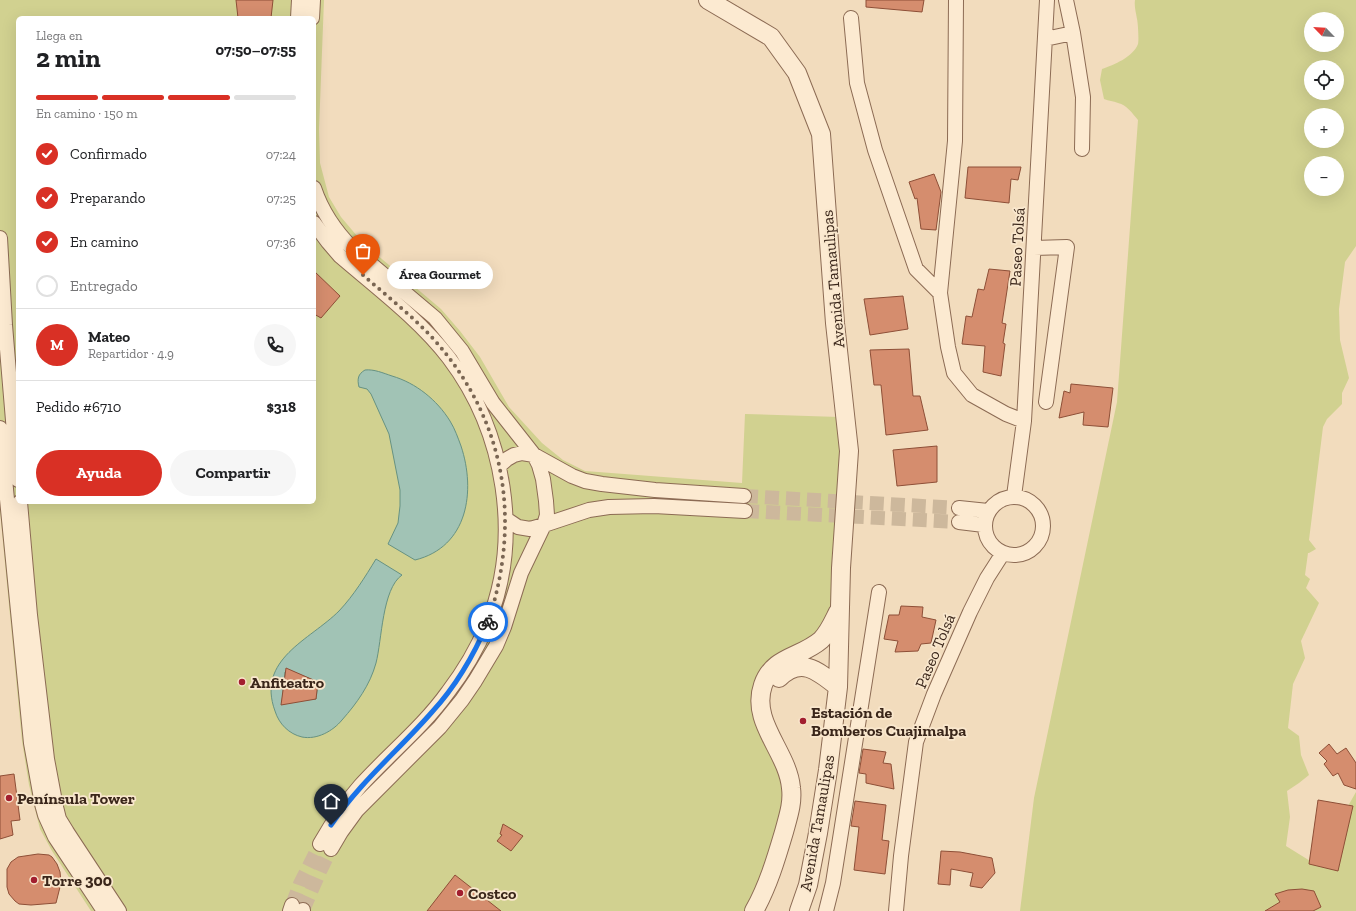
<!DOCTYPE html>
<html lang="es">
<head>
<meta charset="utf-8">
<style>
  body { margin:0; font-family:"Zilla Slab",serif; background:#f6f6f6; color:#202124; height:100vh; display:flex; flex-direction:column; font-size:15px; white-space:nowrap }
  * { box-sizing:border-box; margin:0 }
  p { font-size:13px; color:#757577 }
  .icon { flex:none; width:22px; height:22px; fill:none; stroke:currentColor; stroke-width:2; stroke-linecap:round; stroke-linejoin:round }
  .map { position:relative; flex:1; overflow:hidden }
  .drawer { position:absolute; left:16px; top:16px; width:300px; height:488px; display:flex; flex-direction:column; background:#fff; border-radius:6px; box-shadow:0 4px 16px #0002 }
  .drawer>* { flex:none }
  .needle { width:26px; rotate:295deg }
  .controls { position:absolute; left:1304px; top:12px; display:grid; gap:8px }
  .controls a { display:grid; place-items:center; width:40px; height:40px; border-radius:50%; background:#fff; box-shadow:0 4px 16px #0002; font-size:20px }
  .pin { position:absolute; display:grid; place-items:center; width:34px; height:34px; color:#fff; margin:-41px -17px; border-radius:50% 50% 50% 0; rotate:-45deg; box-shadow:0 0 4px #0007 }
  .pin .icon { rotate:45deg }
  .courier { position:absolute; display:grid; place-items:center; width:40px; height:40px; margin:-20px; border:3px solid #1a73e8; border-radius:50%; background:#fff; color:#222; box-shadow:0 1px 5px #0007 }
  .bubble { position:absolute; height:28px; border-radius:14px; background:#fff; box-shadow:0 4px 16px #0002; font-size:13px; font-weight:700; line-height:28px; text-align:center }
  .headline em { font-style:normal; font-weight:700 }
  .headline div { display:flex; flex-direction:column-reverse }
  .headline { display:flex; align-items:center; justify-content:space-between; height:68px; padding:0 20px }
  h1 { font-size:26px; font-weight:700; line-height:30px }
  .bar { display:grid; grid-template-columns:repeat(4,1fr); gap:6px 4px; align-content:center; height:48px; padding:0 20px }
  .bar i { height:5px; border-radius:3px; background:#e0e0e0 }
  .bar .on { background:#d93025 }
  .bar p { grid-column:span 4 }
  .line { display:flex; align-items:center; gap:10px; padding:0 20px; border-top:1px solid #e0e0e0 }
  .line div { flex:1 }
  .round { display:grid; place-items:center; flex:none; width:42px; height:42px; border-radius:21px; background:#f6f6f6 }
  ol { padding:0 20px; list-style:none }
  li { display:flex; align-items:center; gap:12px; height:44px }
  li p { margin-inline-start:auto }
  li .icon { padding:4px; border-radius:50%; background:#d93025; color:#fff; stroke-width:4 }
  li:last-child { color:#757577 }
  li i { width:22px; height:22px; border:2px solid #e0e0e0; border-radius:50% }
  .action { display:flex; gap:8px; margin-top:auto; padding:8px 20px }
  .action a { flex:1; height:46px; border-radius:24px; background:#d93025; color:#fff; font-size:16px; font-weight:700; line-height:46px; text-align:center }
  .action a+a { background:#f6f6f6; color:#202124 }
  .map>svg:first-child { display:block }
  .green { fill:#d1d190; fill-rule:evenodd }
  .water { fill:#a1c3b5; stroke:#679282; fill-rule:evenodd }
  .building { fill:#d58d6e; stroke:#8e4f37 }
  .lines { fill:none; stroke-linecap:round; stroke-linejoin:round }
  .minor-tunnel { stroke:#cdb89c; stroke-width:14; stroke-dasharray:14 7; stroke-linecap:butt }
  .minor-casing { stroke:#8c6b54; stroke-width:16 }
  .tertiary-casing { stroke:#8c6b54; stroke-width:20 }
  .minor { stroke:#fcead1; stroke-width:14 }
  .tertiary { stroke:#fcead1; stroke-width:18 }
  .done { stroke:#7a6653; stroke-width:4; stroke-dasharray:0 7.2 }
  .route { stroke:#1a73e8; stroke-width:5 }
  .poi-dot { fill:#a21e2f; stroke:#f9e7cd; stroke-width:1.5 }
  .labels { text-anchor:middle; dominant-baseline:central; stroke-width:3.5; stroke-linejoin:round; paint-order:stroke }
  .street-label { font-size:16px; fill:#3a261a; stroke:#f9e7cd }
  .poi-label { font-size:16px; font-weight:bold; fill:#3a261a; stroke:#f9e7cd; text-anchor:start }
</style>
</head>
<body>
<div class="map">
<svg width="1356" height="911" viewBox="0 0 1356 911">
  <rect width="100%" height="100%" fill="#f2dcbd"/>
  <path class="green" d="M0 0H324L319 129 320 163 329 197 341 217 363 243 441 309 460 331 480 357 509 407 542 443 563 460 585 471 742 483 745 414 839 417 842 437 836 610 829 625 763 677 783 774 785 806 748 911H91L52 851 40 829 29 785 22 741 0 511ZM18 18H314V502H18Z
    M1135 0H1356V246L1345 262 1339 309 1340 340 1349 378 1342 393V404L1327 419 1323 427 1309 540 1316 549 1309 553H1308L1305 575 1310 579 1306 588 1319 603 1301 641 1305 658 1293 684 1288 728 1299 736 1301 755 1309 775 1299 783 1287 791 1290 817 1286 846 1315 864 1356 792V911H1020L1034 798 1117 402 1138 120C1132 113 1127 105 1118 103 1113 101 1109 101 1104 99L1100 80 1102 69C1114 65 1133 57 1138 44 1139 40 1138 23 1137 19 1136 12 1134 7 1135 0ZM1311 19H1337V45H1311ZM1311 67H1337V93H1311ZM1311 115H1337V141H1311ZM1311 163H1337V189H1311Z"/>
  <path class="water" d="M365 370C374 369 383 373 392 376 416 383 437 400 450 421 455 429 458 438 461 446 476 491 468 547 415 560L388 544 398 523 400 506V490L389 434 371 394 367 389 359 387C357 379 358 374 365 370Z
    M376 559 402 575C382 589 382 640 376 663 370 685 357 703 342 720 333 731 317 740 302 737 289 734 279 724 275 711 256 659 310 640 339 611 354 595 365 577 376 559ZM289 670 318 682 316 699 282 702 285 672Z"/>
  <path class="building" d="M236 0H273L271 18H238Z
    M866 0H924L922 12 866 7Z
    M968 167H1021L1018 180 1011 179 1009 203 965 198Z
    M934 174 941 192 936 230 921 229 917 198 915 199 909 182Z
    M989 269 1010 271 1002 323 1006 324 1003 343 1005 344 1001 376 983 372 985 346 962 344 966 316 972 317 978 289 984 290Z
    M314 271 340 296 321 318 314 314Z
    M903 296 908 329 870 335 864 299Z
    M909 349 913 396H920L928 430 886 435 881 385H874L870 350Z
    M1071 384 1113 388 1108 427 1083 425 1084 412 1059 418 1064 391 1070 393Z
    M937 446V482L897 486 893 450Z
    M901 606 923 607 922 617 936 620 931 643 921 644 918 651 895 652 898 641 884 639 889 615H899Z
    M286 668 318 682 316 699 281 705Z
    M1329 744 1337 754 1346 748 1356 763V789L1344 785 1338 773 1333 776 1324 764 1327 761 1319 753Z
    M863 749 886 752 883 763 891 764 894 789 866 783V774L859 773Z
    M14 774 20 820 11 821 13 835 0 839V776Z
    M1318 800 1353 806 1338 871 1309 864Z
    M855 801 886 805 882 840 889 841 885 874 854 870 859 827 851 826Z
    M503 824 523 836 511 851 497 841 502 835 500 834Z
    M941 851 960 852 992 858 995 873 982 888 970 886 973 873 951 869 950 885 938 884Z
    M38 854 49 855 52 857 57 864 60 872 61 883 56 903 31 905 19 904 15 901 9 894 7 887V869L11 862 18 857Z
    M455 875 501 911H427Z
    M1302 889 1314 891 1321 907 1313 911H1265L1280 902 1275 894 1288 890Z"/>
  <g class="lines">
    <path class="minor-tunnel" d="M744 496 959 508
      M745 511 959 522
      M292 905 300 884 320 844
      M303 910 321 869 331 849"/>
    <g class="minor-casing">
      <path id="minor" d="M956 0 955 141 940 293 948 347 954 373 972 395 1006 414 1024 421
        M1066 0 1073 33
        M298 18 299 0
        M312 18 313 0
        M851 18 857 83 875 150 916 269 940 293
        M1045 39 1073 33 1083 97 1082 149
        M314 188C322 212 335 231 353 249L435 318 462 351 493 403 534 455 539 465 543 479 546 501 547 515 544 525 521 573 504 627 496 646 475 681 462 700 440 727 357 810 341 832 331 849
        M314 223 328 242 340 256C376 287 420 320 449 358 505 432 523 538 487 625 477 649 464 671 448 692 423 727 389 754 360 786 344 804 332 823 320 844
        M0 238 5 325 18 480
        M1034 248 1067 247 1046 402
        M0 428 31 743 42 804 45 815 55 837 104 911
        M499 466 507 459 514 455 522 453 534 455 572 476 585 481 602 484 655 490 744 496
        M1014 496 1024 421 1047 0
        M985 526a29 29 0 1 1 58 0a29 29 0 1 1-58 0Z
        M20 502 30 615 47 759 56 807 59 819 67 832 119 911
        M959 508 988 511
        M506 519 518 527 530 529 544 525 589 510 609 507 654 506 745 511
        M959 522 984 525
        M290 911 292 905
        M303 911V910
        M826 911 833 883 879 592
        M896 911 901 856 916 742 934 694 970 612 987 578 1003 553"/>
    </g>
    <g class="tertiary-casing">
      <path id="tertiary" d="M708 0 771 37 797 73 821 134 835 323 849 451 841 568 838 687 828 770 818 833 808 885 799 911
        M779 678C801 656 818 671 838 687
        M754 911C768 886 776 859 784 832 788 817 793 803 791 788 788 752 750 722 763 685 773 656 800 658 821 640 829 632 833 622 838 612"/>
    </g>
    <use href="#minor" class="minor"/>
    <use href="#tertiary" class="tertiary"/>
  </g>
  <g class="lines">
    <path class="done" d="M363 275C388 297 415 318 437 343 507 424 521 523 488 622"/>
    <path class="route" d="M331 825C361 781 398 751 432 712 456 686 474 655 488 622"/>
  </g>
  <g class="poi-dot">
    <circle cx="242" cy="682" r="4"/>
    <circle cx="803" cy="721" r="4"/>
    <circle cx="9" cy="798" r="4"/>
    <circle cx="34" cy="880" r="4"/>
    <circle cx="460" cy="893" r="4"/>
  </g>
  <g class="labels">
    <g class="street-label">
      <text transform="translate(1017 247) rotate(-87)">Paseo Tolsá</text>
      <text transform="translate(833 279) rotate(-95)">Avenida Tamaulipas</text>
      <text transform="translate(935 651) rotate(-67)">Paseo Tolsá</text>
      <text transform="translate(817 823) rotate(-80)">Avenida Tamaulipas</text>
    </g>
    <g class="poi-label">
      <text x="250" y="682">Anfiteatro</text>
      <text x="811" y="712">Estación de<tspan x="811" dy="18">Bomberos Cuajimalpa</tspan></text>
      <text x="17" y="798">Península Tower</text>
      <text x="42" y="880">Torre 300</text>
      <text x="468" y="893">Costco</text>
    </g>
  </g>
</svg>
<div class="controls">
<a><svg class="needle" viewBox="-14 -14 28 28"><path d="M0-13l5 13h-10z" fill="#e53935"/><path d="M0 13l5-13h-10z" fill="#757577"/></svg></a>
<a><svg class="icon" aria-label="locate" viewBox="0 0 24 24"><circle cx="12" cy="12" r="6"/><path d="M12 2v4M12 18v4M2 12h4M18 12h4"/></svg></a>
<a>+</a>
<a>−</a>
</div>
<div class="pin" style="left:363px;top:275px;background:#ea580c"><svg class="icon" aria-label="bag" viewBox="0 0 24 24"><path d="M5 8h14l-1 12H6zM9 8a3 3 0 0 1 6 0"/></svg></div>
<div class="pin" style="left:331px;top:825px;background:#1f2937"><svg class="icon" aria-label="home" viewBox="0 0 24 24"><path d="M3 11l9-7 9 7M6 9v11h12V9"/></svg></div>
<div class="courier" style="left:488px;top:622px"><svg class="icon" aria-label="bike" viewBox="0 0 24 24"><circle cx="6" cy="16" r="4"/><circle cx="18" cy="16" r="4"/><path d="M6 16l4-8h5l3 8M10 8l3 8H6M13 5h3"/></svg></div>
<div class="bubble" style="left:387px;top:261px;width:106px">Área Gourmet</div>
<section class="drawer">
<div class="headline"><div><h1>2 min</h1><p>Llega en</p></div><em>07:50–07:55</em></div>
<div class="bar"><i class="on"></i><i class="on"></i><i class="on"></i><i></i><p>En camino · 150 m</p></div>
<ol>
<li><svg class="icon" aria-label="check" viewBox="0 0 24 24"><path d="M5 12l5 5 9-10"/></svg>Confirmado<p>07:24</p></li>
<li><svg class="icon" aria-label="check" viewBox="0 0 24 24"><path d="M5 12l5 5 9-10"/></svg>Preparando<p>07:25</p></li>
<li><svg class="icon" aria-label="check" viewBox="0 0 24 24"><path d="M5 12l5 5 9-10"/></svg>En camino<p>07:36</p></li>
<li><i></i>Entregado</li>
</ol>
<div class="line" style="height:72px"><b class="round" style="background:#d93025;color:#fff">M</b><div><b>Mateo</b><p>Repartidor · 4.9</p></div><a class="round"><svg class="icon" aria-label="phone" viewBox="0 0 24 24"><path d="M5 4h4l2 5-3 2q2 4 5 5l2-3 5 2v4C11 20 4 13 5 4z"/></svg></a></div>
<div class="line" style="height:52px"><div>Pedido #6710</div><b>$318</b></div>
<div class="action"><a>Ayuda</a><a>Compartir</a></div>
</section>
</div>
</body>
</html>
